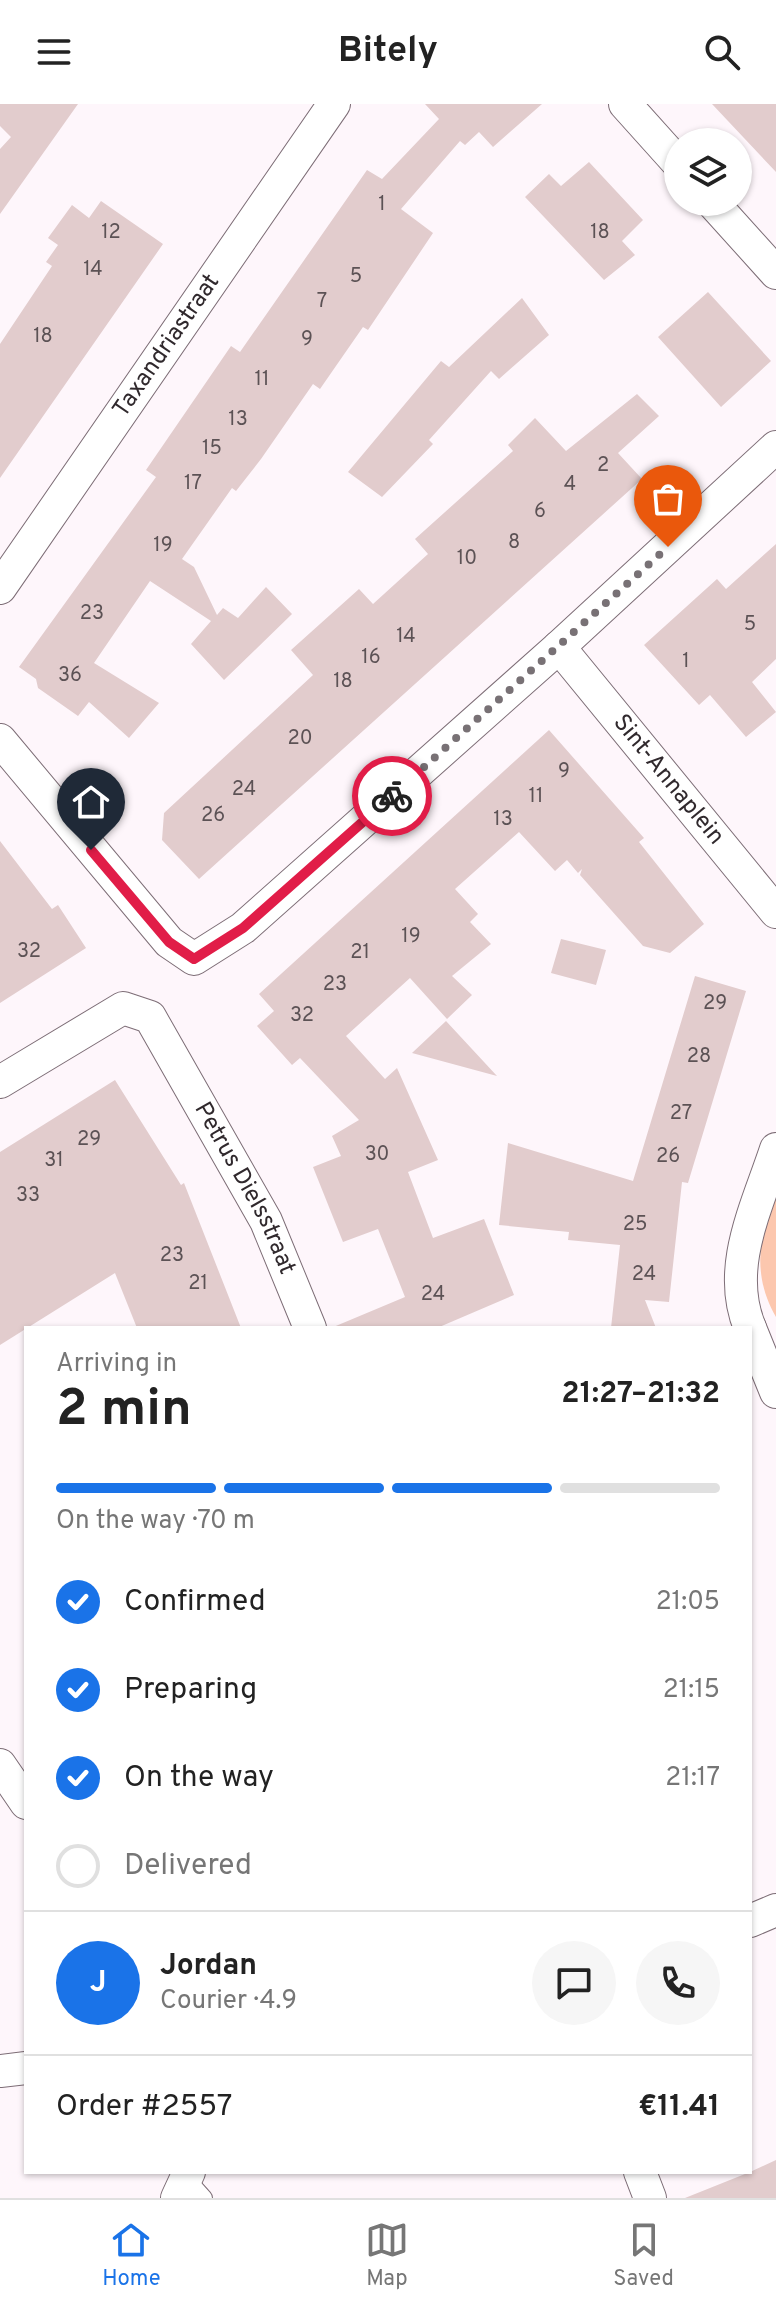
<!DOCTYPE html>
<html lang="en">
<head>
<meta charset="utf-8">
<style>
  body { margin:0; font-family:Overpass,sans-serif; background:#f6f6f6; color:#222; height:100vh; display:flex; flex-direction:column; font-size:30px; white-space:nowrap }
  * { box-sizing:border-box; margin:0 }
  p { font-size:26px; color:#767676 }
  .icon { flex:none; width:44px; height:44px; fill:none; stroke:currentColor; stroke-width:2; stroke-linecap:round; stroke-linejoin:round }
  .map { position:relative; flex:1; overflow:hidden }
  .drawer { position:absolute; left:24px; top:1222px; width:728px; height:848px; display:flex; flex-direction:column; background:#fff; border-radius:0px; box-shadow:0 2px 6px #0004 }
  .drawer>* { flex:none }
  .controls { position:absolute; left:664px; top:24px; display:grid; gap:16px }
  .controls a { display:grid; place-items:center; width:88px; height:88px; border-radius:50%; background:#fff; box-shadow:0 2px 6px #0004; font-size:40px }
  .pin { position:absolute; display:grid; place-items:center; width:68px; height:68px; color:#fff; margin:-82px -34px; border-radius:50% 50% 50% 0; rotate:-45deg; box-shadow:0 0 8px #0007 }
  .pin .icon { rotate:45deg }
  .courier { position:absolute; display:grid; place-items:center; width:80px; height:80px; margin:-40px; border:6px solid #e11d48; border-radius:50%; background:#fff; color:#222; box-shadow:0 2px 10px #0007 }
  .head em { font-style:normal; font-weight:700 }
  .head div { display:flex; flex-direction:column-reverse }
  .head { display:flex; align-items:center; justify-content:space-between; height:136px; padding:0 32px }
  h1 { font-size:52px; font-weight:700; line-height:60px }
  .bar { display:grid; grid-template-columns:repeat(4,1fr); gap:12px 8px; align-content:center; height:96px; padding:0 32px }
  .bar i { height:10px; border-radius:6px; background:#e0e0e0 }
  .bar .on { background:#1a73e8 }
  .bar p { grid-column:span 4 }
  .line { display:flex; align-items:center; gap:20px; padding:0 32px; border-top:2px solid #e0e0e0 }
  .line div { flex:1 }
  .round { display:grid; place-items:center; flex:none; width:84px; height:84px; border-radius:42px; background:#f6f6f6 }
  ol { padding:0 32px; list-style:none }
  li { display:flex; align-items:center; gap:24px; height:88px }
  li p { margin-inline-start:auto }
  li .icon { padding:8px; border-radius:50%; background:#1a73e8; color:#fff; stroke-width:4 }
  li:last-child { color:#767676 }
  li i { width:44px; height:44px; border:4px solid #e0e0e0; border-radius:50% }
  header { display:flex; justify-content:space-between; align-items:center; height:104px; padding:0 32px; background:#fff; font-size:36px; font-weight:700 }
  .tabs { display:flex; justify-content:space-around; align-items:center; height:112px; border-top:2px solid #e0e0e0; background:#fff; font-size:22px; color:#767676 }
  .tabs a { display:grid; justify-items:center; gap:4px }
  .tabs .on { color:#1a73e8 }
  .map>svg:first-child { display:block }
  .green { fill:#fcc7ae }
  .building { fill:#e2cccd }
  .lines { fill:none; stroke-linecap:round; stroke-linejoin:round }
  .lane-casing { stroke:#7d6d76; stroke-width:18 }
  .street-casing { stroke:#7d6d76; stroke-width:34 }
  .lane { stroke:#fff; stroke-width:16 }
  .street { stroke:#fff; stroke-width:32 }
  .done { stroke:#787175; stroke-width:8; stroke-dasharray:0 14.4 }
  .route { stroke:#e11d48; stroke-width:10 }
  .labels { text-anchor:middle; dominant-baseline:central; stroke-width:8; stroke-linejoin:round; paint-order:stroke }
  .number-label { font-size:20px; fill:#5c5255 }
  .street-label { font-size:24px; fill:#30292d; stroke:#fef6fb }
</style>
</head>
<body>
<header><svg class="icon" aria-label="menu" viewBox="0 0 24 24"><path d="M4 6h16M4 12h16M4 18h16"/></svg>Bitely<svg class="icon" aria-label="search" viewBox="0 0 24 24"><circle cx="10" cy="10" r="6"/><path d="M15 15l6 6"/></svg></header>
<div class="map">
<svg width="776" height="2094" viewBox="0 0 776 2094">
  <rect width="100%" height="100%" fill="#fef6fb"/>
  <path class="green" d="M776 1079V1213C749 1166 762 1127 776 1079Z"/>
  <path class="building" d="M0 0H78L0 110V45L11 33 0 22Z
    M425 0H542L493 43 479 28 465 41 460 37 401 105 433 129 368 226 363 223 320 285 313 280 261 355 236 387 232 384 182 455 194 463 217 511 223 504 238 514 266 483 292 510 224 576 191 540 211 517 150 477 94 559 159 599 129 634 89 598 78 612 38 584 36 575 19 563 156 373 146 366 231 242 240 248 367 66 382 75 439 15Z
    M712 0H776V68Z
    M589 58 643 116 622 137 635 151 604 176 525 93 549 70 561 82Z
    M101 97 163 140 0 374V240L52 162 46 158 58 141 48 134 72 101 89 114Z
    M708 188 771 257 721 303 658 233Z
    M522 194 549 231 499 275 491 267 429 336 433 340 382 393 348 368 441 257 449 263Z
    M637 290 659 312 618 349 642 375 199 775 162 736 164 709 313 571 291 546 359 485 373 500 428 450 415 435 513 347 508 341 535 314 566 347Z
    M776 440V555L752 578 776 608 746 633 710 591 699 601 644 541 717 475 726 485Z
    M549 626 644 734 639 738 704 820 670 849 643 842 580 771 582 765 578 769 567 756 555 767 519 728 455 785 478 810 470 818 491 840 452 872 472 891 447 915 410 874 346 932 385 975 397 964 438 1056 408 1068 433 1134 484 1115 514 1191 437 1224H331L405 1193 378 1125 343 1138 313 1063 341 1052 332 1032 359 1016 300 954 292 961 257 922 274 907 259 890Z
    M0 737 52 805 58 801 86 844 0 899Z
    M561 835 606 846 596 881 551 869Z
    M695 872 746 887 688 1079 682 1078 669 1198 645 1196 656 1224H611L620 1141 568 1136 569 1128 499 1121 508 1039 633 1077Z
    M446 917 497 972 412 949Z
    M115 976 181 1081 184 1079 241 1224H137L115 1169 0 1241V1048Z
    M776 2056V2094H685L750 2068Z"/>
  <g class="lines">
    <g class="lane-casing">
      <path id="lane" d="M187 2075 204 2094"/>
    </g>
    <g class="street-casing">
      <g id="street">
        <path d="M625 0 678 59"/>
        <path d="M712 98 776 169"/>
        <path id="s1" d="M0 484 334 0"/>
        <path id="s2" d="M559 543 776 808"/>
        <path d="M0 636 169 838 194 855 243 824 559 543 776 343"/>
        <path id="s3" d="M0 978 123 904 150 913 266 1117 310 1224"/>
        <path d="M750 1224C725 1164 757 1103 776 1045"/>
        <path d="M750 1224 776 1288"/>
        <path d="M0 1661 26 1699"/>
        <path d="M750 1817 776 1806"/>
        <path d="M0 1967 26 1964"/>
        <path d="M640 2068 650 2094"/>
        <path d="M177 2094 189 2068"/>
      </g>
    </g>
    <use href="#lane" class="lane"/>
    <use href="#street" class="street"/>
  </g>
  <g class="lines">
    <path class="done" d="M392 692 668 443"/>
    <path class="route" d="M91 746 169 838 194 855 243 824 392 692"/>
  </g>
  <g class="labels">
    <g class="number-label">
      <text x="382" y="101">1</text>
      <text x="111" y="129">12</text>
      <text x="600" y="129">18</text>
      <text x="93" y="166">14</text>
      <text x="356" y="173">5</text>
      <text x="322" y="198">7</text>
      <text x="43" y="233">18</text>
      <text x="307" y="236">9</text>
      <text x="262" y="276">11</text>
      <text x="238" y="316">13</text>
      <text x="212" y="345">15</text>
      <text x="603" y="362">2</text>
      <text x="193" y="380">17</text>
      <text x="570" y="381">4</text>
      <text x="540" y="408">6</text>
      <text x="514" y="439">8</text>
      <text x="163" y="442">19</text>
      <text x="467" y="455">10</text>
      <text x="92" y="510">23</text>
      <text x="750" y="521">5</text>
      <text x="406" y="533">14</text>
      <text x="371" y="554">16</text>
      <text x="686" y="558">1</text>
      <text x="70" y="572">36</text>
      <text x="343" y="578">18</text>
      <text x="300" y="635">20</text>
      <text x="564" y="668">9</text>
      <text x="244" y="686">24</text>
      <text x="536" y="693">11</text>
      <text x="213" y="712">26</text>
      <text x="503" y="716">13</text>
      <text x="411" y="833">19</text>
      <text x="29" y="848">32</text>
      <text x="360" y="849">21</text>
      <text x="335" y="881">23</text>
      <text x="715" y="900">29</text>
      <text x="302" y="912">32</text>
      <text x="699" y="953">28</text>
      <text x="681" y="1010">27</text>
      <text x="89" y="1036">29</text>
      <text x="377" y="1051">30</text>
      <text x="668" y="1053">26</text>
      <text x="54" y="1057">31</text>
      <text x="28" y="1092">33</text>
      <text x="635" y="1121">25</text>
      <text x="172" y="1152">23</text>
      <text x="644" y="1171">24</text>
      <text x="198" y="1180">21</text>
      <text x="433" y="1191">24</text>
    </g>
    <g class="street-label">
      <text stroke="none"><textPath href="#s1" startOffset="294">Taxandriastraat</textPath></text>
      <text stroke="none"><textPath href="#s2" startOffset="172">Sint-Annaplein</textPath></text>
      <text stroke="none"><textPath href="#s3" startOffset="368">Petrus Dielsstraat</textPath></text>
    </g>
  </g>
</svg>
<div class="controls">
<a><svg class="icon" aria-label="layers" viewBox="0 0 24 24"><path d="M12 4l9 5-9 5-9-5zM3 14l9 5 9-5"/></svg></a>
</div>
<div class="pin" style="left:668px;top:443px;background:#ea580c"><svg class="icon" aria-label="bag" viewBox="0 0 24 24"><path d="M5 8h14l-1 12H6zM9 8a3 3 0 0 1 6 0"/></svg></div>
<div class="pin" style="left:91px;top:746px;background:#1f2937"><svg class="icon" aria-label="home" viewBox="0 0 24 24"><path d="M3 11l9-7 9 7M6 9v11h12V9"/></svg></div>
<div class="courier" style="left:392px;top:692px"><svg class="icon" aria-label="bike" viewBox="0 0 24 24"><circle cx="6" cy="16" r="4"/><circle cx="18" cy="16" r="4"/><path d="M6 16l4-8h5l3 8M10 8l3 8H6M13 5h3"/></svg></div>
<section class="drawer">
<div class="head"><div><h1>2 min</h1><p>Arriving in</p></div><em>21:27–21:32</em></div>
<div class="bar"><i class="on"></i><i class="on"></i><i class="on"></i><i></i><p>On the way · 70 m</p></div>
<ol>
<li><svg class="icon" aria-label="check" viewBox="0 0 24 24"><path d="M5 12l5 5 9-10"/></svg>Confirmed<p>21:05</p></li>
<li><svg class="icon" aria-label="check" viewBox="0 0 24 24"><path d="M5 12l5 5 9-10"/></svg>Preparing<p>21:15</p></li>
<li><svg class="icon" aria-label="check" viewBox="0 0 24 24"><path d="M5 12l5 5 9-10"/></svg>On the way<p>21:17</p></li>
<li><i></i>Delivered</li>
</ol>
<div class="line" style="height:144px"><b class="round" style="background:#1a73e8;color:#fff">J</b><div><b>Jordan</b><p>Courier · 4.9</p></div><a class="round"><svg class="icon" aria-label="chat" viewBox="0 0 24 24"><path d="M4 5h16v11H9l-5 4z"/></svg></a><a class="round"><svg class="icon" aria-label="phone" viewBox="0 0 24 24"><path d="M5 4h4l2 5-3 2q2 4 5 5l2-3 5 2v4C11 20 4 13 5 4z"/></svg></a></div>
<div class="line" style="height:104px"><div>Order #2557</div><b>€11.41</b></div>
</section>
</div>
<nav class="tabs">
<a class="on"><svg class="icon" aria-label="home" viewBox="0 0 24 24"><path d="M3 11l9-7 9 7M6 9v11h12V9"/></svg>Home</a>
<a><svg class="icon" aria-label="map" viewBox="0 0 24 24"><path d="M3 6l6-2 6 2 6-2v14l-6 2-6-2-6 2zM9 4v14M15 6v14"/></svg>Map</a>
<a><svg class="icon" aria-label="saved" viewBox="0 0 24 24"><path d="M7 4h10v16l-5-4-5 4z"/></svg>Saved</a>
</nav>
</body>
</html>
